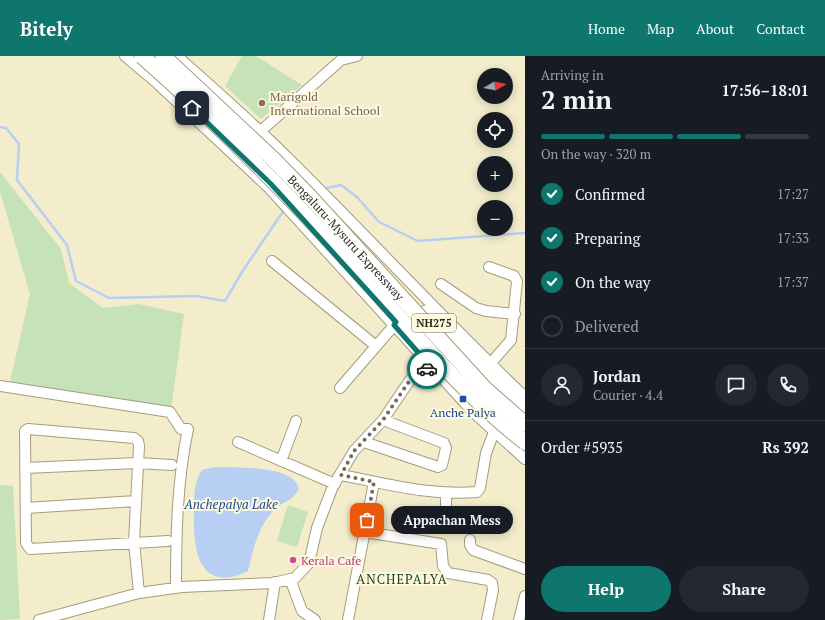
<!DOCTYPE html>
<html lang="en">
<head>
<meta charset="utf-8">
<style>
  body { margin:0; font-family:"PT Serif",serif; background:#242831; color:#f1f3f6; height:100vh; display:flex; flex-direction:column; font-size:15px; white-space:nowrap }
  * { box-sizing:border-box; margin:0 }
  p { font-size:13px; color:#9ea1a6 }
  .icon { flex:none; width:22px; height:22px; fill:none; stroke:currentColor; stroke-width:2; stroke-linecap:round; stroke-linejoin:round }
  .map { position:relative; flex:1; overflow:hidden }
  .sheet { display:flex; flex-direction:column; background:#171b24; width:300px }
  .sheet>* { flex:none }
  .needle { width:26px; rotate:80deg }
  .buttons { position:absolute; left:477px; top:12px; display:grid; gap:8px }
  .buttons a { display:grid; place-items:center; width:36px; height:36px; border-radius:50%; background:#171b24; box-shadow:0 2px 10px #0003; font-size:20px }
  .pin { position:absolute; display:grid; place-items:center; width:34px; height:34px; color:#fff; margin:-17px; border-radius:8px; box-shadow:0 2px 6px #0006 }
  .courier { position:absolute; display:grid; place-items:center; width:40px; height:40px; margin:-20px; border:3px solid #0f766e; border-radius:50%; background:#fff; color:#222; box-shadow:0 1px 5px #0007 }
  .bubble { position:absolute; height:28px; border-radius:14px; background:#171b24; box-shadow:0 2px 10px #0003; font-size:13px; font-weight:700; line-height:28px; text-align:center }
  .head em { font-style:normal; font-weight:700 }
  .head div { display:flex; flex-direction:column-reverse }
  .head { display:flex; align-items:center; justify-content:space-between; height:68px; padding:0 16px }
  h1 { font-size:26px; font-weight:700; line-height:30px }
  .bar { display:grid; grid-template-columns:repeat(4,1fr); gap:6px 4px; align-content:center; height:48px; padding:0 16px }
  .bar i { height:5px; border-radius:3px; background:#363941 }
  .bar .current { background:#0f766e }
  .bar p { grid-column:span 4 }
  .line { display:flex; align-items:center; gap:10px; padding:0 16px; border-top:1px solid #363941 }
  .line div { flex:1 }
  .round { display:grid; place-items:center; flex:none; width:42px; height:42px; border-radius:21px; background:#242831 }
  ol { padding:0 16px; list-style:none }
  li { display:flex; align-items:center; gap:12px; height:44px }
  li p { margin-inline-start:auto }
  li .icon { padding:4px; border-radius:50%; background:#0f766e; color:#fff; stroke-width:4 }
  li:last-child { color:#9ea1a6 }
  li i { width:22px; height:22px; border:2px solid #363941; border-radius:50% }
  .action { display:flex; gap:8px; margin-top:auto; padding:8px 16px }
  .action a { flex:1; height:46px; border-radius:24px; background:#0f766e; color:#fff; font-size:16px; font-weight:700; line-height:46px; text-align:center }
  .action a+a { background:#242831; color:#f1f3f6 }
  header { display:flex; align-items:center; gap:24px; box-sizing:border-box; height:56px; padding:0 20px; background:#0f766e; color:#fff }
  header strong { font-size:19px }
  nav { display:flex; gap:22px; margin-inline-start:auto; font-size:14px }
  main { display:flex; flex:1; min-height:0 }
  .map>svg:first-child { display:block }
  .green { fill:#c6e2b9 }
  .water { fill:#b7cff3 }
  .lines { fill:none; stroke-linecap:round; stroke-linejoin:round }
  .stream { stroke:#b7cff3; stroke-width:2.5 }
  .minor-casing { stroke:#a39d7e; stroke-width:12 }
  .highway-casing { stroke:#a39d7e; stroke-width:17 }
  .minor { stroke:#fff; stroke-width:10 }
  .highway { stroke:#fff; stroke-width:15 }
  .highway-bridge-casing { stroke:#a39d7e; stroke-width:17; stroke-linecap:butt }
  .highway-bridge { stroke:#fff; stroke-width:15 }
  .done { stroke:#706c59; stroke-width:4; stroke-dasharray:0 7.2 }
  .route { stroke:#0f766e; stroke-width:5 }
  .education-dot { fill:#8d6e63; stroke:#fffadf; stroke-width:1.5 }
  .transit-dot { fill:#1a4fb4; stroke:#fffadf; stroke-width:1.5 }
  .hotel-dot { fill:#d1479c; stroke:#fffadf; stroke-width:1.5 }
  .labels { text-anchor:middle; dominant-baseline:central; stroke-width:4; stroke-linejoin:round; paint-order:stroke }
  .shield { fill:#fffadf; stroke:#6a6656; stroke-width:1 }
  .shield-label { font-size:11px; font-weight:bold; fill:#2a271b }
  .education-label { font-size:12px; fill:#785e54; stroke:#fffadf; text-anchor:start }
  .street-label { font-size:12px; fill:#2a271b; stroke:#fffadf }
  .transit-label { font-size:12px; fill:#164399; stroke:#fffadf }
  .hotel-label { font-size:12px; fill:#b23c85; stroke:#fffadf; text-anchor:start }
  .water-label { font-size:13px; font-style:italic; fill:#1c4a90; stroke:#fffadf }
  .neighbourhood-label { font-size:13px; letter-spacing:1px; fill:#154724; stroke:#fffadf }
</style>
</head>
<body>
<header>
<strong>Bitely</strong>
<nav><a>Home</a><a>Map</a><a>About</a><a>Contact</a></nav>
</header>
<main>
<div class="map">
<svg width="525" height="564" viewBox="0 0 525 564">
  <rect width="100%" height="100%" fill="#f3edcb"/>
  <path class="green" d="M242 0H256L302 29 261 63 225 30Z
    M0 116 61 193 69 227 103 252 139 248 184 258 171 354 8 334 30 238 0 136Z
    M0 429 13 430 20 563 0 564Z
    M288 449 308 456 297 491 277 485Z"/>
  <path class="water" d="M215 411C235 411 280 411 294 424 296 426 297 429 299 432 294 445 283 445 274 454 258 470 253 494 248 515 201 538 193 497 194 461 194 444 193 428 202 414Z"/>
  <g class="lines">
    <path class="stream" d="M0 71 6 72 19 88 17 124 67 189 76 225 109 242 196 240 225 245 242 216 282 157 285 155
      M322 133 341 129 357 141 379 166 418 185 525 177"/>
    <g class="minor-casing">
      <path id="minor" d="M125 0 157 27 268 131 473 356 525 403
        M177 0C215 34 253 67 289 103 368 181 444 264 525 341
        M255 80 341 4 357 0
        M272 205 376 290
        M489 211 514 220 517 225 511 284 490 308
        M441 228 476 252 486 255 515 258
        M0 330 170 356 181 373H188C177 425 176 479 176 532
        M340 332 397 266
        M238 386 335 428
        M364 386 438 411 442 409 446 392 444 387 383 364
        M281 405 296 365
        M25 412 137 407 172 409
        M341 419C388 428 429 440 477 436L480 432 486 397 494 376
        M446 437V469
        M26 452 136 445
        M365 476 441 488 443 510 448 517 488 524 492 527 493 534 487 564
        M470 484V489L473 494 525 513
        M290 523 302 555 315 564
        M139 537 134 486 139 390 138 385 134 382 28 373 25 375 26 487 30 493 168 485
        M39 564 139 537 182 531 273 527 295 522 309 507 317 472 333 430 354 395 383 364 410 324 431 311 465 284
        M269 564 275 526
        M348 564 374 426
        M519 564 525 540"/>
    </g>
    <g class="highway-casing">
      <path id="highway" d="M426 257 525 354"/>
    </g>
    <use href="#minor" class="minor"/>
    <use href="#highway" class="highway"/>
    <g class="highway-bridge-casing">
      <g id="highway-bridge">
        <path d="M142 0C217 66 287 137 354 211 409 270 460 336 525 386"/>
        <path id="s1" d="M163 0 273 103 310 141 485 333 525 368"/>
      </g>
    </g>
    <use href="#highway-bridge" class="highway-bridge"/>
  </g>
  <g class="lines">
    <path class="done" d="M367 464 374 426 341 419 354 395 383 364 410 324 427 313"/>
    <path class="route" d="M192 52 271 128 396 266 394 269 431 311 427 313"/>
  </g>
  <circle class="education-dot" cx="262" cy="47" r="4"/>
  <rect class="transit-dot" x="459" y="339" width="8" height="8" rx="2"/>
  <circle class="hotel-dot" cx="293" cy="504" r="4"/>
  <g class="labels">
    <rect class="shield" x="412" y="258" width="44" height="18" rx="3"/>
    <g class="shield-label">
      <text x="434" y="267">NH275</text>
    </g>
    <g class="education-label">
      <text x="270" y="40">Marigold<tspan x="270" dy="14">International School</tspan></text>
    </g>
    <g class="street-label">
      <text stroke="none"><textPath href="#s1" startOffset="258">Bengaluru-Mysuru Expressway</textPath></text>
    </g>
    <g class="transit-label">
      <text x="463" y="356">Anche Palya</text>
    </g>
    <g class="hotel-label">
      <text x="301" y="504">Kerala Cafe</text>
    </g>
    <g class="water-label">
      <text x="231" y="448">Anchepalya Lake</text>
    </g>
    <g class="neighbourhood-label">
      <text x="402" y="523">ANCHEPALYA</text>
    </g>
  </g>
</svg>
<div class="buttons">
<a><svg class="needle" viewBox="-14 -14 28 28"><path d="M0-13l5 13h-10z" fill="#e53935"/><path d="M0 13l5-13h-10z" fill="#9ea1a6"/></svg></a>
<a><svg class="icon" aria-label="locate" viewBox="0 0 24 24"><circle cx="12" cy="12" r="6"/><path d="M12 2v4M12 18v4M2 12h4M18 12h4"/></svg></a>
<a>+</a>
<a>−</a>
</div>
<div class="pin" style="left:367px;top:464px;background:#ea580c"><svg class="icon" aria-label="bag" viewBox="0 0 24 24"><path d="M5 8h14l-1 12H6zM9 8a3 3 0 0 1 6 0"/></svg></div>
<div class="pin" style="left:192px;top:52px;background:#1f2937"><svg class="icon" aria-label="home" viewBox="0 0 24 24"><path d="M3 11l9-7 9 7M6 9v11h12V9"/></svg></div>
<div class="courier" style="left:427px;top:313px"><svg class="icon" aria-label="car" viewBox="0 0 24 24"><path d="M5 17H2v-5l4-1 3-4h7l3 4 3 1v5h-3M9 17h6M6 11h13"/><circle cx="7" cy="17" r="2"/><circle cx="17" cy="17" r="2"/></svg></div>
<div class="bubble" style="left:391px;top:450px;width:122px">Appachan Mess</div>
</div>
<section class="sheet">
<div class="head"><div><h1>2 min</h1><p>Arriving in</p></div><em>17:56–18:01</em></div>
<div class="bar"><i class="current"></i><i class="current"></i><i class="current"></i><i></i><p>On the way · 320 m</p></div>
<ol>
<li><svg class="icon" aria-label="check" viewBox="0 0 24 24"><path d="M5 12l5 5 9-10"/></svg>Confirmed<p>17:27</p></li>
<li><svg class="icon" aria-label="check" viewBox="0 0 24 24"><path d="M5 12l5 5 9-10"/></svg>Preparing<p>17:33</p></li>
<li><svg class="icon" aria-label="check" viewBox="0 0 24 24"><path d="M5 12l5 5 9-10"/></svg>On the way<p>17:37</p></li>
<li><i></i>Delivered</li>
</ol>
<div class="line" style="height:72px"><a class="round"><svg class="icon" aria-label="person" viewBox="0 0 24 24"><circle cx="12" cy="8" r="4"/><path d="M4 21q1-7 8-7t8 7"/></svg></a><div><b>Jordan</b><p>Courier · 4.4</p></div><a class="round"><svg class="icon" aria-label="chat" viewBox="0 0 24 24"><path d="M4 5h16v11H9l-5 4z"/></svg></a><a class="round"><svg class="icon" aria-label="phone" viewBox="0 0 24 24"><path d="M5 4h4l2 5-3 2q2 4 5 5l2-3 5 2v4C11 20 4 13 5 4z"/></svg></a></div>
<div class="line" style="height:52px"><div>Order #5935</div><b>Rs 392</b></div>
<div class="action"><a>Help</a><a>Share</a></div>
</section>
</main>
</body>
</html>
